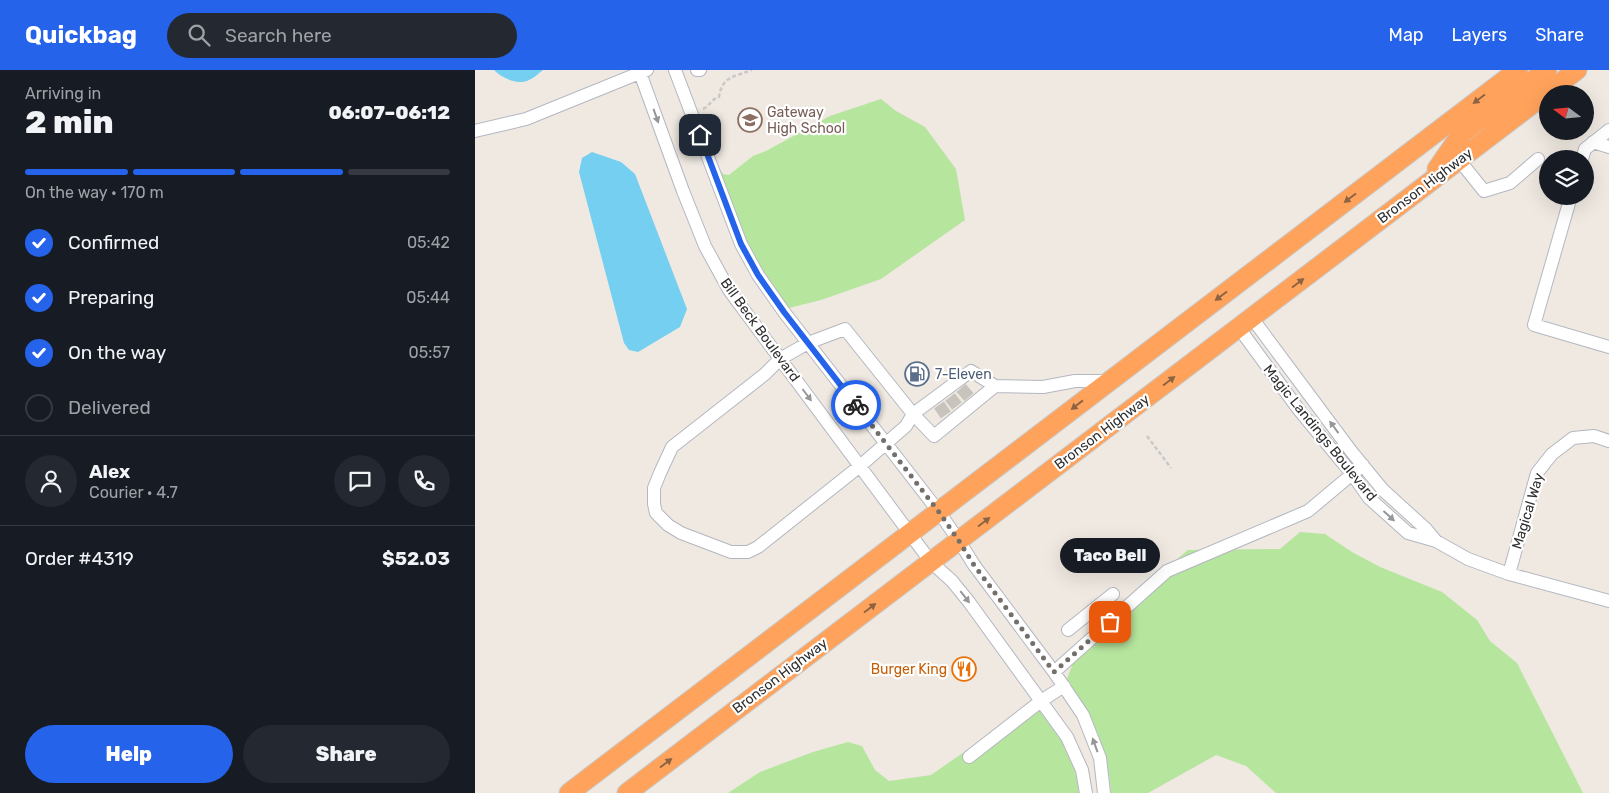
<!DOCTYPE html>
<html lang="en">
<head>
<meta charset="utf-8">
<style>
  body { margin:0; font-family:Rubik,sans-serif; background:#242831; color:#f1f3f6; height:100vh; display:flex; flex-direction:column; font-size:19px; white-space:nowrap }
  * { box-sizing:border-box; margin:0 }
  p { font-size:16px; color:#9ea1a6 }
  .icon { flex:none; width:28px; height:28px; fill:none; stroke:currentColor; stroke-width:2; stroke-linecap:round; stroke-linejoin:round }
  .map { position:relative; flex:1; overflow:hidden }
  .drawer { display:flex; flex-direction:column; background:#171b24; width:475px }
  .drawer>* { flex:none }
  .needle { width:32px; rotate:286deg }
  .tools { position:absolute; left:1064px; top:15px; display:grid; gap:10px }
  .tools a { display:grid; place-items:center; width:55px; height:55px; border-radius:50%; background:#171b24; box-shadow:0 5px 20px #0002; font-size:25px }
  .pin { position:absolute; display:grid; place-items:center; width:42px; height:42px; color:#fff; margin:-21px; border-radius:10px; box-shadow:0 2px 8px #0006 }
  .courier { position:absolute; display:grid; place-items:center; width:50px; height:50px; margin:-25px; border:4px solid #2563eb; border-radius:50%; background:#fff; color:#222; box-shadow:0 1px 6px #0007 }
  .bubble { position:absolute; height:35px; border-radius:18px; background:#171b24; box-shadow:0 5px 20px #0002; font-size:16px; font-weight:800; line-height:35px; text-align:center }
  .headline em { font-style:normal; font-weight:800 }
  .headline div { display:flex; flex-direction:column-reverse }
  .headline { display:flex; align-items:center; justify-content:space-between; height:85px; padding:0 25px }
  h1 { font-size:32px; font-weight:800; line-height:38px }
  .bar { display:grid; grid-template-columns:repeat(4,1fr); gap:8px 5px; align-content:center; height:60px; padding:0 25px }
  .bar i { height:6px; border-radius:4px; background:#363941 }
  .bar .current { background:#2563eb }
  .bar p { grid-column:span 4 }
  .line { display:flex; align-items:center; gap:12px; padding:0 25px; border-top:1px solid #363941 }
  .line div { flex:1 }
  .round { display:grid; place-items:center; flex:none; width:52px; height:52px; border-radius:26px; background:#242831 }
  ol { padding:0 25px; list-style:none }
  li { display:flex; align-items:center; gap:15px; height:55px }
  li p { margin-inline-start:auto }
  li .icon { padding:5px; border-radius:50%; background:#2563eb; color:#fff; stroke-width:4 }
  li:last-child { color:#9ea1a6 }
  li i { width:28px; height:28px; border:2px solid #363941; border-radius:50% }
  .primary-button { display:flex; gap:10px; margin-top:auto; padding:10px 25px }
  .primary-button a { flex:1; height:58px; border-radius:30px; background:#2563eb; color:#fff; font-size:20px; font-weight:800; line-height:58px; text-align:center }
  .primary-button a+a { background:#242831; color:#f1f3f6 }
  header { display:flex; align-items:center; gap:30px; box-sizing:border-box; height:70px; padding:0 25px; background:#2563eb; color:#fff }
  header strong { font-size:24px }
  nav { display:flex; gap:28px; margin-inline-start:auto; font-size:18px }
  .search { width:350px; height:45px; background:#242831; display:flex; align-items:center; gap:12px; box-sizing:border-box; padding:0 18px; border-radius:28px; color:#9ea1a6; font-size:19px }
  main { display:flex; flex:1; min-height:0 }
  .map>svg:first-child { display:block }
  .green { fill:#b6e59e }
  .water { fill:#75cff0 }
  .lines { fill:none; stroke-linecap:round; stroke-linejoin:round }
  .minor-tunnel { stroke:#c8c4bd; stroke-width:12; stroke-dasharray:12 6; stroke-linecap:butt }
  .minor-casing { stroke:#b4b7c1; stroke-width:14 }
  .highway-casing { stroke:#c9c9c9; stroke-width:21 }
  .path { stroke:#c9c9c9; stroke-width:2.5; stroke-dasharray:4 2.5; stroke-linecap:butt }
  .minor { stroke:#fff; stroke-width:12 }
  .highway { stroke:#ffa35c; stroke-width:19 }
  .oneway { fill:#8c6343 }
  .oneway2 { fill:#969696 }
  .done { stroke:#726f6d; stroke-width:5; stroke-dasharray:0 9 }
  .route { stroke:#2563eb; stroke-width:6 }
  .labels { text-anchor:middle; dominant-baseline:central; stroke-width:4.5; stroke-linejoin:round; paint-order:stroke }
  .education-label { font-size:14px; fill:#785e54; stroke:#fff; text-anchor:start }
  .street-label { font-size:14px; fill:#2e2e2e; stroke:#fff }
  .service-label { font-size:14px; fill:#4e5e75; stroke:#fff; text-anchor:start }
  .food-label { font-size:14px; fill:#c56008; stroke:#fff; text-anchor:end }
</style>
</head>
<body>
<header>
<strong>Quickbag</strong>
<div class="search"><svg class="icon" aria-label="search" viewBox="0 0 24 24"><circle cx="10" cy="10" r="6"/><path d="M15 15l6 6"/></svg>Search here</div>
<nav><a>Map</a><a>Layers</a><a>Share</a></nav>
</header>
<main>
<section class="drawer">
<div class="headline"><div><h1>2 min</h1><p>Arriving in</p></div><em>06:07–06:12</em></div>
<div class="bar"><i class="current"></i><i class="current"></i><i class="current"></i><i></i><p>On the way · 170 m</p></div>
<ol>
<li><svg class="icon" aria-label="check" viewBox="0 0 24 24"><path d="M5 12l5 5 9-10"/></svg>Confirmed<p>05:42</p></li>
<li><svg class="icon" aria-label="check" viewBox="0 0 24 24"><path d="M5 12l5 5 9-10"/></svg>Preparing<p>05:44</p></li>
<li><svg class="icon" aria-label="check" viewBox="0 0 24 24"><path d="M5 12l5 5 9-10"/></svg>On the way<p>05:57</p></li>
<li><i></i>Delivered</li>
</ol>
<div class="line" style="height:90px"><a class="round"><svg class="icon" aria-label="person" viewBox="0 0 24 24"><circle cx="12" cy="8" r="4"/><path d="M4 21q1-7 8-7t8 7"/></svg></a><div><b>Alex</b><p>Courier · 4.7</p></div><a class="round"><svg class="icon" aria-label="chat" viewBox="0 0 24 24"><path d="M4 5h16v11H9l-5 4z"/></svg></a><a class="round"><svg class="icon" aria-label="phone" viewBox="0 0 24 24"><path d="M5 4h4l2 5-3 2q2 4 5 5l2-3 5 2v4C11 20 4 13 5 4z"/></svg></a></div>
<div class="line" style="height:65px"><div>Order #4319</div><b>$52.03</b></div>
<div class="primary-button"><a>Help</a><a>Share</a></div>
</section>
<div class="map">
<svg width="1134" height="723" viewBox="0 0 1134 723">
  <rect width="100%" height="100%" fill="#efe9e1"/>
  <path class="green" d="M406 29 421 41 450 57 481 99 490 150 406 209 346 230 314 238 289 202 272 172 245 100 248 104 254 105 278 86 291 81 355 46Z
    M825 462 850 464 877 482 905 497 967 522 1002 550 1015 571 1042 593 1108 723H801L771 696 741 685 673 723H636C633 676 618 648 592 609L605 574 632 547 713 480 805 479Z
    M560 633 586 670 600 701 604 723H253L285 702 338 682 373 672 387 676 400 700 414 711 456 705Z"/>
  <path class="water" d="M19 0H68C64 3 59 8 54 10 43 16 27 8 19 0Z
    M117 82 146 92 160 104 212 239 205 257 163 282 154 280 149 273 104 102 107 88Z"/>
  <g class="lines">
    <path class="minor-tunnel" d="M486 318 494 327
      M475 327 482 336
      M464 335 471 345"/>
    <g class="minor-casing">
      <path id="minor" d="M164 0 208 121 230 176 254 220 456 492 477 511 494 532 592 667 607 700 611 723
        M200 0 266 174 283 205 309 242 464 442 484 471 499 495 579 602 608 645 625 688 629 723
        M222 0H225
        M0 61 51 49 172 0
        M1118 72 1134 77
        M1107 89 1110 79 1134 60
        M984 90 1009 121 1035 113 1063 89
        M1096 126 1059 255 1134 277
        M777 248 876 381 908 420 951 459 961 471
        M764 258 824 340 877 404 894 428 933 463 961 471 993 489 1034 504 1134 531
        M520 316 496 301 438 344 370 259 333 273 305 289 290 304 197 377 185 403 179 418V434L181 443 193 455 206 463 256 482H273L283 477 385 396 431 356 438 344 459 366 520 316 568 317 600 311H634
        M1034 504 1062 403 1077 384 1098 368 1119 366 1134 371
        M593 560 638 524
        M579 602 692 501 833 441 888 395
        M494 687 566 631 589 616"/>
    </g>
    <g class="highway-casing">
      <path id="highway" d="M962 99 987 63 1072 0
        M94 723 1043 0
        M152 723 1102 0"/>
    </g>
    <path class="path" d="M228 39C235 36 236 29 244 27 247 6 259 7 277 0
      M672 366 696 398"/>
    <use href="#minor" class="minor"/>
    <use href="#highway" class="highway"/>
  </g>
  <defs><path id="oneway-solid" d="M-6-.8H1V-3.2L6.5 0L1 3.2V.8H-6Z" transform="scale(1.25)"/></defs>
  <g class="oneway">
    <use href="#oneway-solid" transform="translate(1004 29) rotate(143)"/>
    <use href="#oneway-solid" transform="translate(875 128) rotate(143)"/>
    <use href="#oneway-solid" transform="translate(823 213) rotate(-37)"/>
    <use href="#oneway-solid" transform="translate(746 226) rotate(143)"/>
    <use href="#oneway-solid" transform="translate(694 311) rotate(-37)"/>
    <use href="#oneway-solid" transform="translate(602 335) rotate(142)"/>
    <use href="#oneway-solid" transform="translate(509 452) rotate(-37)"/>
    <use href="#oneway-solid" transform="translate(395 538) rotate(-37)"/>
    <use href="#oneway-solid" transform="translate(191 693) rotate(-37)"/>
  </g>
  <g class="oneway2">
    <use href="#oneway-solid" transform="translate(181 46) rotate(70)"/>
    <use href="#oneway-solid" transform="translate(332 325) rotate(53)"/>
    <use href="#oneway-solid" transform="translate(859 357) rotate(-126)"/>
    <use href="#oneway-solid" transform="translate(914 446) rotate(42)"/>
    <use href="#oneway-solid" transform="translate(490 527) rotate(52)"/>
    <use href="#oneway-solid" transform="translate(620 675) rotate(-110)"/>
  </g>
  <g class="lines">
    <path class="done" d="M381 335 464 442 484 471 499 495 579 602 635 552"/>
    <path class="route" d="M225 65 266 174 283 205 309 242 381 335"/>
  </g>
  <defs>
    <g id="school-ring" transform="scale(1.25)"><circle r="9.5" fill="#fff" stroke="#8d6e63" stroke-width="1.5"/><path d="M0-5L7-2L0 1L-7-2ZM-4 1L0 2.5L4 1V4Q0 6-4 4Z" fill="#8d6e63"/></g>
    <g id="fuel-ring" transform="scale(1.25)"><circle r="9.5" fill="#fff" stroke="#5c6f8a" stroke-width="1.5"/><path d="M-5.5-6h7V0h2V4h1.3V-2.5L3-4.5l.8-.8L6-3V5H2.5V1h-1V6h-7ZM-4.2-4.7v3.2H.2V-4.7Z" fill="#5c6f8a"/></g>
    <g id="restaurant-ring" transform="scale(1.25)"><circle r="9.5" fill="#fff" stroke="#e8710a" stroke-width="1.5"/><path d="M-5-6h1v4h1v-4h1v4h1v-4h1v5L-1.5 .5V6h-2V.5L-5-1ZM5-6V6H3V1.5H1.5Q1.5-4 5-6Z" fill="#e8710a"/></g>
  </defs>
  <g fill-rule="evenodd">
    <use href="#school-ring" x="275" y="50"/>
    <use href="#fuel-ring" x="442" y="304"/>
    <use href="#restaurant-ring" x="489" y="599"/>
  </g>
  <g class="labels">
    <g class="education-label">
      <text x="292" y="42">Gateway<tspan x="292" dy="16">High School</tspan></text>
    </g>
    <g class="street-label">
      <text transform="translate(950 116) rotate(-37)">Bronson Highway</text>
      <text transform="translate(285 260) rotate(54)">Bill Beck Boulevard</text>
      <text transform="translate(627 362) rotate(-37)">Bronson Highway</text>
      <text transform="translate(845 363) rotate(51)">Magic Landings Boulevard</text>
      <text transform="translate(1053 441) rotate(-73)">Magical Way</text>
      <text transform="translate(305 606) rotate(-37)">Bronson Highway</text>
    </g>
    <g class="service-label">
      <text x="460" y="304">7-Eleven</text>
    </g>
    <g class="food-label">
      <text x="472" y="599">Burger King</text>
    </g>
  </g>
</svg>
<div class="tools">
<a><svg class="needle" viewBox="-14 -14 28 28"><path d="M0-13l5 13h-10z" fill="#e53935"/><path d="M0 13l5-13h-10z" fill="#9ea1a6"/></svg></a>
<a><svg class="icon" aria-label="layers" viewBox="0 0 24 24"><path d="M12 4l9 5-9 5-9-5zM3 14l9 5 9-5"/></svg></a>
</div>
<div class="pin" style="left:635px;top:552px;background:#ea580c"><svg class="icon" aria-label="bag" viewBox="0 0 24 24"><path d="M5 8h14l-1 12H6zM9 8a3 3 0 0 1 6 0"/></svg></div>
<div class="pin" style="left:225px;top:65px;background:#1f2937"><svg class="icon" aria-label="home" viewBox="0 0 24 24"><path d="M3 11l9-7 9 7M6 9v11h12V9"/></svg></div>
<div class="courier" style="left:381px;top:335px"><svg class="icon" aria-label="bike" viewBox="0 0 24 24"><circle cx="6" cy="16" r="4"/><circle cx="18" cy="16" r="4"/><path d="M6 16l4-8h5l3 8M10 8l3 8H6M13 5h3"/></svg></div>
<div class="bubble" style="left:585px;top:468px;width:100px">Taco Bell</div>
</div>
</main>
</body>
</html>
